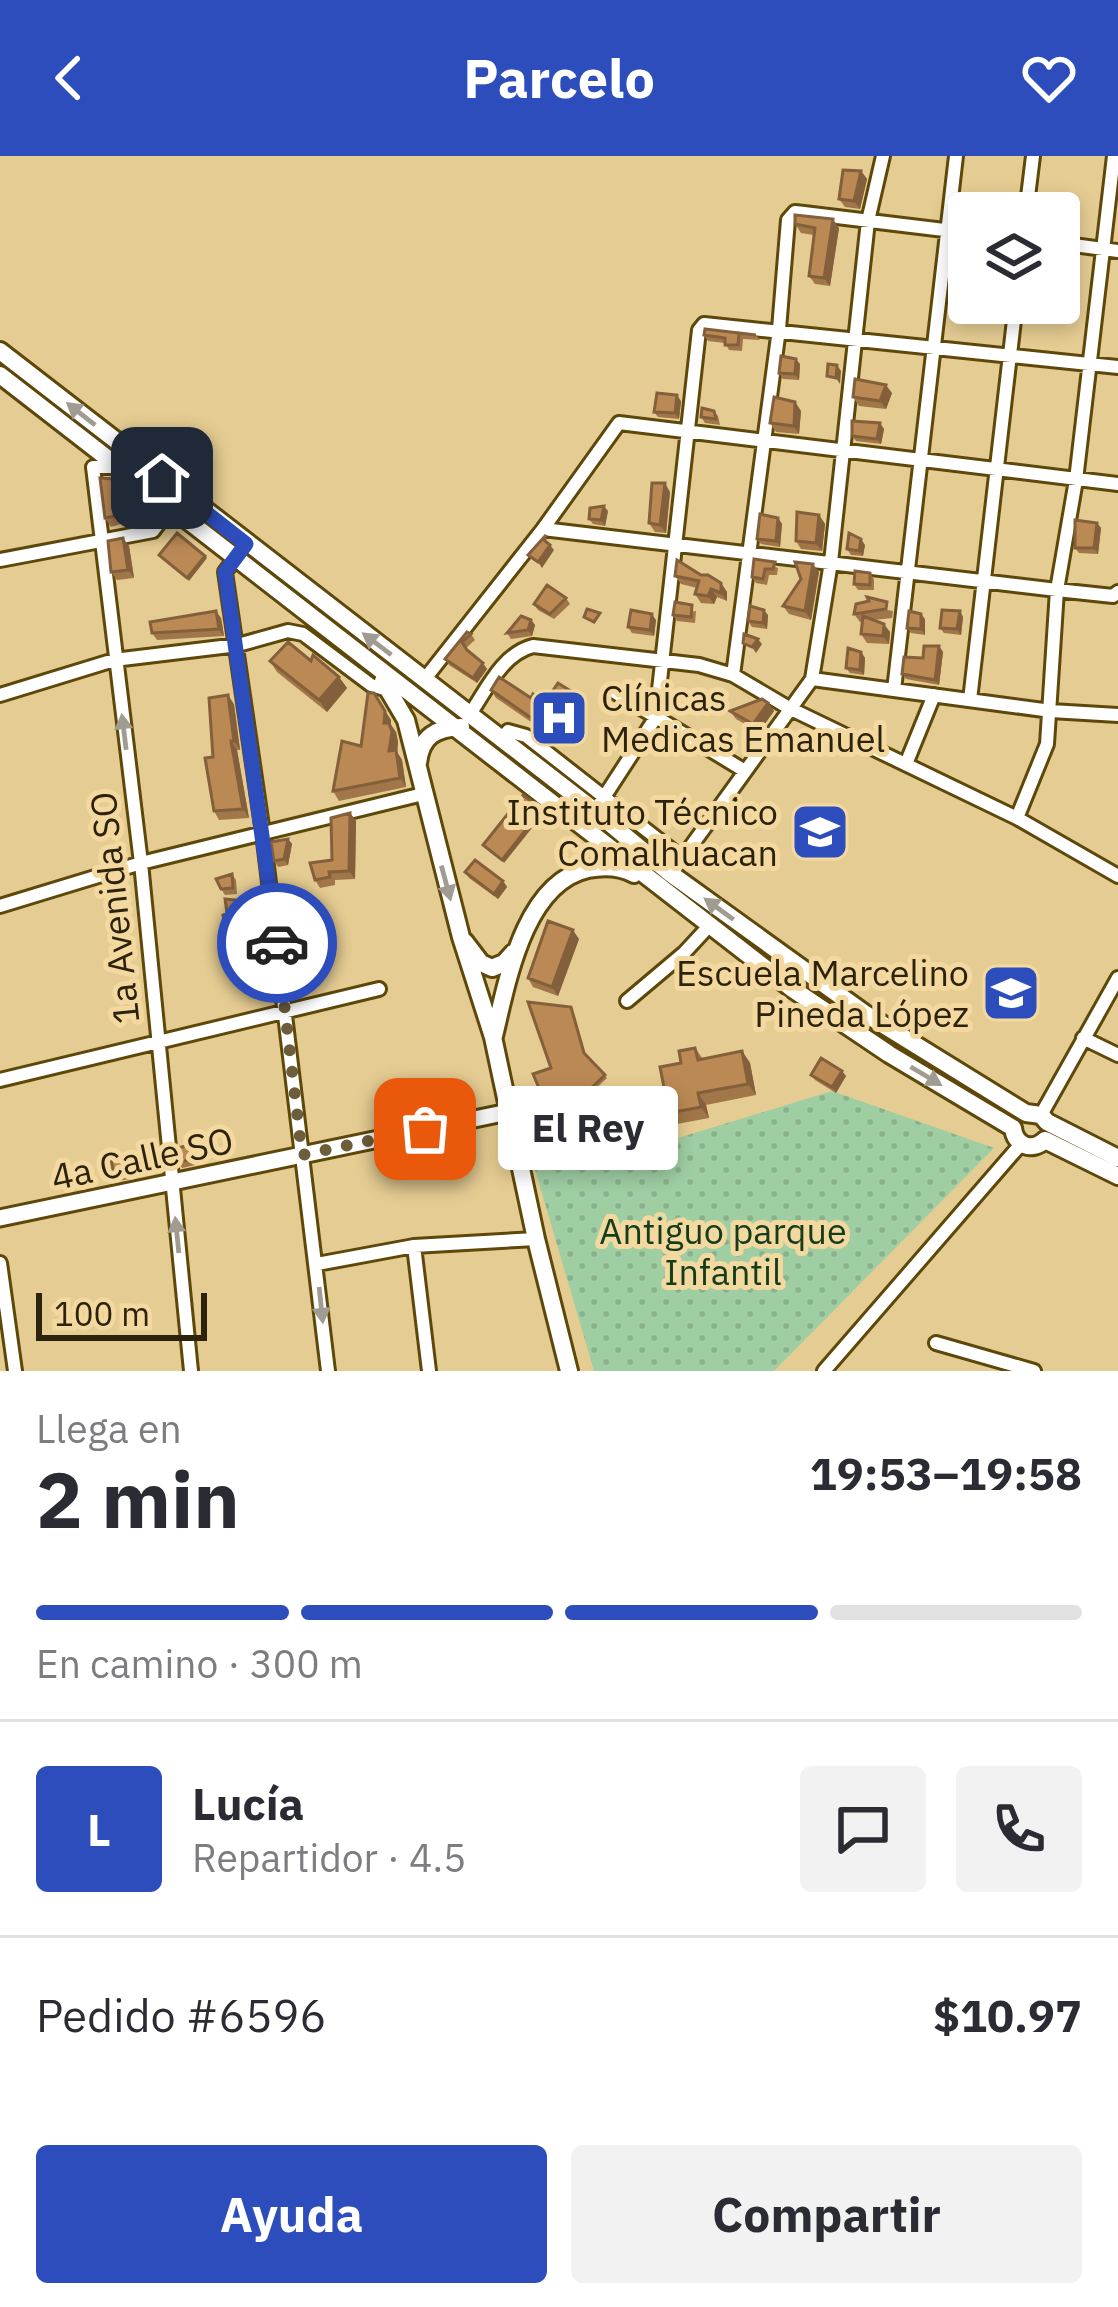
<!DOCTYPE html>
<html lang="es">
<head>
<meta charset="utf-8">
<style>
  body { margin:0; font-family:"IBM Plex Sans",sans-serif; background:#f2f2f3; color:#2b2b33; height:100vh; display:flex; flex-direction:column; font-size:45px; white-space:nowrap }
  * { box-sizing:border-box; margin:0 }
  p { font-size:39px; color:#7c7c81 }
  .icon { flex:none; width:66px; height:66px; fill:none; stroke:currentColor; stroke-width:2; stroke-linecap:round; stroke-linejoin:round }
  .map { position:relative; height:1215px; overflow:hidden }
  .panel { display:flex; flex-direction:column; background:#fff; flex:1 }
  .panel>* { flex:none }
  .controls { position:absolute; left:948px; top:36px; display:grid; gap:24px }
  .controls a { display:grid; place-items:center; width:132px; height:132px; border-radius:12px; background:#fff; box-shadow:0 6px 18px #0003; font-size:60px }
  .scale { position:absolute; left:36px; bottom:30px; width:171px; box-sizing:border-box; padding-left:12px; border:6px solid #2d230c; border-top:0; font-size:33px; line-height:42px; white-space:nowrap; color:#2d230c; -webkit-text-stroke:9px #f3d99f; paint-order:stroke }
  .pin { position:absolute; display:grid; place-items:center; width:102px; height:102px; color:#fff; margin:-51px; border-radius:24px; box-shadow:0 6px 18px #0006 }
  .courier { position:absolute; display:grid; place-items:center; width:120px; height:120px; margin:-60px; border:9px solid #2d4dbd; border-radius:50%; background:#fff; color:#222; box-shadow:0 3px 15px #0007 }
  .bubble { position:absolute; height:84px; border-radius:12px; background:#fff; box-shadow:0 6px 18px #0003; font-size:39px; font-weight:700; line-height:84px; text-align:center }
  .overview em { font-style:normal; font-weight:700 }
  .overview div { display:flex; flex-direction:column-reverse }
  .overview { display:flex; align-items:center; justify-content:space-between; height:204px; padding:0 36px }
  h1 { font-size:78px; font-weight:700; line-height:90px }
  .bar { display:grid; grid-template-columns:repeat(4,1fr); gap:18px 12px; align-content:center; height:144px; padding:0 36px }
  .bar i { height:15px; border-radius:9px; background:#e1e1e2 }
  .bar .current { background:#2d4dbd }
  .bar p { grid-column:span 4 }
  .line { display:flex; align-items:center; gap:30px; padding:0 36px; border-top:3px solid #e1e1e2 }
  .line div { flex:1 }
  .round { display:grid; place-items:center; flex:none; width:126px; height:126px; border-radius:12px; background:#f2f2f3 }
  .primary-button { display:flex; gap:24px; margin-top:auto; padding:24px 36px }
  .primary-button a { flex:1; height:138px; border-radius:12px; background:#2d4dbd; color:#fff; font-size:48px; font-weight:700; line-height:138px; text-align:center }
  .primary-button a+a { background:#f2f2f3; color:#2b2b33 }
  header { display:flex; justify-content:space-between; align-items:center; height:156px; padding:0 36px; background:#2d4dbd; color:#fff; font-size:54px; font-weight:700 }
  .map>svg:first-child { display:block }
  .park { fill:url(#park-dots) }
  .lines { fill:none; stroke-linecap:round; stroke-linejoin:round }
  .minor-casing { stroke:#5d4709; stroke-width:18 }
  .tertiary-casing { stroke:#5d4709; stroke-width:21 }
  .secondary-casing { stroke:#5d4709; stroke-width:22 }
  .minor { stroke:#fff; stroke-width:12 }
  .tertiary { stroke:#fff; stroke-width:15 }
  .secondary { stroke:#fff; stroke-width:16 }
  .wall { fill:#a17648 }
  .shaded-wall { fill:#83603b }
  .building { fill:#bb8954; stroke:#83603b; stroke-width:3 }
  .oneway { fill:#a09c92 }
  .done { stroke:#6d5e3b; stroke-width:12; stroke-dasharray:0 21.6 }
  .route { stroke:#2d4dbd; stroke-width:15 }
  .labels { text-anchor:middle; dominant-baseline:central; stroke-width:10; stroke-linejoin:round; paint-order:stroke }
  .poi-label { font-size:36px; fill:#2d230c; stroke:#f3d99f; text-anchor:end }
  .street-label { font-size:36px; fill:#2d230c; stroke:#f3d99f }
  .park-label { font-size:36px; fill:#143c1b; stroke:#f3d99f }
</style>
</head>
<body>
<header><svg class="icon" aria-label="back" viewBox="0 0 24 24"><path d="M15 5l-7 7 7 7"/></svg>Parcelo<svg class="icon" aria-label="heart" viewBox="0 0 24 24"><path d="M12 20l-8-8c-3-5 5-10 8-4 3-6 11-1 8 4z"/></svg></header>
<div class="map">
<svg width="1118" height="1215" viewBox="0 0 1118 1215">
  <defs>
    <pattern id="park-dots" width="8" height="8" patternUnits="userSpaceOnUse" patternTransform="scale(3)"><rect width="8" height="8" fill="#9fcea3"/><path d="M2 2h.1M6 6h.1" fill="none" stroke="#89b18b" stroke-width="1.8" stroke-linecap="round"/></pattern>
  </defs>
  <rect width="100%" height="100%" fill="#e5cc92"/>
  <path class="park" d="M832 935 994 992 774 1215H594L534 1010 619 946 665 986Z"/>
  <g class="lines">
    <g class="minor-casing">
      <path id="minor" d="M1026 57 1033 0
        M1059 87 1118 95
        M118 311H93L141 707 191 1215
        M543 373 1057 434 1113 440 1118 436
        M246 388 225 416 263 677 328 1215
        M0 404 153 375 171 351
        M733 519 779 173 788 64 795 56 804 57 969 77
        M812 523 1051 555 1118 559
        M424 524 543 373 619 267 1118 328
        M894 534 956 0
        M613 535 745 615
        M0 539 114 504 238 489 288 475 303 478 371 529 391 535
        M970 544 1016 147
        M470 558C487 533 502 498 533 490L699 509 733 519 789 552 1017 662 1118 720
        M502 583 508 575 526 580 682 702
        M906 608 934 539
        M595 655 656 561 699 174 704 168 1118 211
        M1017 662 1047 588 1057 434 1076 324 1114 0
        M671 718 812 523 831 406 868 65 883 0
        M0 750 141 707 423 638
        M627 845 684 797 709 770
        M1083 882 1118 899
        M0 924 379 833
        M1041 959 1118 822
        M414 1090 429 1215
        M0 1107 15 1215
        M317 1108 414 1090 536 1083
        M936 1187 1034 1215
        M824 1215 1021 988"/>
    </g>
    <g class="tertiary-casing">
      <path id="tertiary" d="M0 1062 508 956"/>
    </g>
    <g class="secondary-casing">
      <path id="secondary" d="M0 195 595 655 671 718 864 857 1026 957 1041 959 1047 966 1118 1002
        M0 219 791 832 889 898 1013 972
        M383 525 406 564 461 781 493 881 536 1083 569 1215
        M418 607C421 580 436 572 461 571
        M465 786 481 807 492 812 504 807 513 797
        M494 880C507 826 524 727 588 713 604 710 619 710 634 718
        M1013 972C1015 990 1032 996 1045 984
        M1045 984 1118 1020"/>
    </g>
    <use href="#minor" class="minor"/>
    <use href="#tertiary" class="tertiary"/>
    <use href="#secondary" class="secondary"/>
  </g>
  <path class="wall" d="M861 15 867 23 860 53 845 51 839 43Z
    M795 68 839 72 830 130 815 128 809 120 814 79 801 77Z
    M705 173 756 179 760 184 743 183 742 195 729 194 725 187 708 185 704 179Z
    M800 208 799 224 783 223 779 217Z
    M892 237 886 253 859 250 853 241Z
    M681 245 679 263 658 261 654 256Z
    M795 246 801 255 799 278 776 276 770 267Z
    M714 255 718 260 720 269 705 267 701 261Z
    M880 267 884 273 881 288 856 285 852 280Z
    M114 323 120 332 124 367 111 371 105 362Z
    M670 336 666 377 655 376 649 367Z
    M608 355 605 370 593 368 589 363Z
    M819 359 825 368 822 395 801 393 796 385Z
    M778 362 782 368 780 391 761 388 757 383Z
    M1097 367 1101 372 1098 398 1079 397 1075 392Z
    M865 389 863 400 851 399 847 393Z
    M129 390 134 422 117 424 111 416Z
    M754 403 778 412 777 419H769L767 429 756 427 752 421Z
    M819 416 811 464 789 458 783 450Z
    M870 417 874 423V434H858L854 428Z
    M701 419 721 427 727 436V445L717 441 714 448 701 447 695 438 697 432 681 428 675 420Z
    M566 442 570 448 554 463 538 454 534 448Z
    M856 448 893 455 892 462 874 464 890 476 889 488 867 487 861 478 862 466H860L854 458Z
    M696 455 695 467 677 465 673 459Z
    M960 455 963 461 961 479 944 477 940 472Z
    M768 459 767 473 752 471 748 465Z
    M221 462 224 480 157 484 152 477Z
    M925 463V479L911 477 907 472Z
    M531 464 535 469 532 480 511 483 507 477Z
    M656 464 654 480 632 477 628 471Z
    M471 478 475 484 466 492 487 513 477 527 449 509 445 503Z
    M939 490 943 496 939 529 906 523 902 518Z
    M861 496 865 502 864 519 850 517 846 512Z
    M270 505H311L339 521 347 532 327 556 277 516Z
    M491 534 545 546 577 539 583 547 559 585 496 542Z
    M768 547 774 555 759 576 736 563 730 555Z
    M234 548 240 594H237L249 662 219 664 214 655 213 601Z
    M391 564V569L396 576 398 586 397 596 402 604 406 631 339 645 333 635 361 590Z
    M350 657 356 665 355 723 335 724V729L320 732 315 724 332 704Z
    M288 683 292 688 288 709 278 711 274 705Z
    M465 716 503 725 507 731 498 743 469 722Z
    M232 718 236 724 237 738 225 739 221 733Z
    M255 752 261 760 263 770 250 775V782L232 785 226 777 227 757Z
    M579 783 558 840 533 831 528 822Z
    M572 854 585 899 607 922 556 970 554 967 551 912Z
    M695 892 703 903 742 895 750 907 756 939 706 949 709 962 677 968 669 957 681 907Z
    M811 919 846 920 836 937 815 924Z
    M431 950 433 959 420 962 416 957Z
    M417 990 420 1004 409 1006 405 1000Z
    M202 994 204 1007 182 1012 178 1006Z
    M122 1001 126 1006 129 1023 118 1025 114 1019Z"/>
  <path class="shaded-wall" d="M861 15 867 23 860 53 854 45Z
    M833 63 839 72 830 130 824 122Z
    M796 203 800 208 799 224 795 218Z
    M837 209 841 215 840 228 836 222Z
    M886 229 892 237 886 253 880 245Z
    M677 239 681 245 679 263 675 257Z
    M795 246 801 255 799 278 794 270Z
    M880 267 884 273 881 288 877 283Z
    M114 323 120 332 124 367 119 359Z
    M665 327 670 336 666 377 660 369Z
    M604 350 608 355 605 370 601 364Z
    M819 359 825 368 822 395 816 387Z
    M778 362 782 368 780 391 776 385Z
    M1097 367 1101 372 1098 398 1094 392Z
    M123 382 129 390 134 422 128 414Z
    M861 383 865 389 863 400 859 395Z
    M550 389 554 394 542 412 538 406Z
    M205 400 207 402 189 425 187 422Z
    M813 408 819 416 811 464 805 455Z
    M721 427 727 436V445L721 437Z
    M711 433 717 441 714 448 708 440Z
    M764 454 768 459 767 473 763 467Z
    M216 455 221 462 224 480 219 473Z
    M960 455 963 461 961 479 957 473Z
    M652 458 656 464 654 480 650 474Z
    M921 458 925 463V479L921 473Z
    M531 464 535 469 532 480 528 474Z
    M884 468 890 476 889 488 883 480Z
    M758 483 762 488 756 497 752 491Z
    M939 490 943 496 939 529 935 524Z
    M861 496 865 502 864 519 860 514Z
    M483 507 487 513 477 527 473 522Z
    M339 521 347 532 327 556 319 544Z
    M374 537 391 564V569L396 576 398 586 397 596 402 604 406 631 400 622 389 595 384 567Z
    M228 539 234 548 240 594 234 585Z
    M577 539 583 547 559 585 553 577Z
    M768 547 774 555 759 576 753 568Z
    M231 585 237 594 249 662 243 653Z
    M542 653 544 657 504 707 502 704Z
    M350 657 356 665 355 723 349 715Z
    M288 683 292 688 288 709 284 703Z
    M503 725 507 731 498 743 494 738Z
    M573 774 579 783 558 840 552 831Z
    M742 895 750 907 756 939 748 928Z
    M842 915 846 920 836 937 832 931Z
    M698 937 706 949 709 962 701 951Z"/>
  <path class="building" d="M843 14 861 15 854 45 839 43Z
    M795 59 833 63 824 122 809 120 815 72 795 68Z
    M705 173 756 179 739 177 738 189H725V182L704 179Z
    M781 200 796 203 795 218 779 217Z
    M828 208 837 209 836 222 827 220Z
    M855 223 886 229 880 245 853 241Z
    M657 237 677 239 675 257 654 256Z
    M774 241 795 246 794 270 770 267Z
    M702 252 714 255 716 263 701 261Z
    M852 265 880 267 877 283 852 280Z
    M100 322 114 323 119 359 105 362Z
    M652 327H665L660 369 649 367Z
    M604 350 601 364 589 363 590 352Z
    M797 356 819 359 816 387 796 385Z
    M760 358 778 362 776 385 757 383Z
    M1075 364 1097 367 1094 392H1075Z
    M177 377 205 400 187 422 159 399Z
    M849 377 861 383 859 395 847 393Z
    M546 379 544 384 550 389 538 406 528 399Z
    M123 382 128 414 111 416 108 385Z
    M754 403 775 406 773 413H765L763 423 752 421Z
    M677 404 701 419H708L721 427V437L711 433 708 440 695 438 699 425 675 420Z
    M795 406 813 408 805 455 783 450 801 423Z
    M855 415 870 417V429L854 428Z
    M547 429 566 442 550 458 534 448Z
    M867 441 887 446 886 453 854 458 856 448 869 445Z
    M675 446 692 449 691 461 673 459Z
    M750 450 764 454 763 467 748 465Z
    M587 453 600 457 594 466 584 461Z
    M631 454 652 458 650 474 628 471Z
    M942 454 960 455 957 473 940 472Z
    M216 455 219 473 152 477 150 466Z
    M909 455 921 458V473L907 472Z
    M521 460 531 464 528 474 507 477Z
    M863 460 884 468 883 480 861 478Z
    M467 476 471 478 462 486 467 494 483 507 473 522 445 503Z
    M744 478 758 483 752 491 743 487Z
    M288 486 311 505 313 499 339 521 319 544 270 505Z
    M924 490H939L935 524 902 518 904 501 923 502Z
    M848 492 861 496 860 514 846 512Z
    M499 521 531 542 533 538 545 546 558 527 577 539 553 577 491 534Z
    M368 537H374L385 555 384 567H389L392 576 389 595 396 594 400 622 333 635 342 585 361 590Z
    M228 539 234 585H231L243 653 214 655 205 602 213 601 209 542Z
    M762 543 768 547 753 568 730 555Z
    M523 639 542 653 502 704 483 689Z
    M350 657 349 715 329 716 330 721 315 724 310 707 332 704 331 662Z
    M288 683 284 703 274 705 271 686Z
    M475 704 503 725 494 738 465 716Z
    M232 718 233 732 221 733 216 723Z
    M225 743 236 744V754L255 752 257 761 244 767V774L226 777 223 759 227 757Z
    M548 765 573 774 552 831 528 822Z
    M528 846 571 851 584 897 605 919 554 967 533 918 551 912Z
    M695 892 698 904 742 895 748 928 698 937 701 951 669 957 660 911 681 907 679 895Z
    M821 902 842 915 832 931 811 919Z
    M427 944 429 954 416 957 414 947Z
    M414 984 417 998 405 1000 402 986Z
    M198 988 200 1002 178 1006 176 992Z
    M122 1001 125 1017 114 1019 111 1003Z"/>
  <defs><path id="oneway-solid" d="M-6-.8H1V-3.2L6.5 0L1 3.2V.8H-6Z" transform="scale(3)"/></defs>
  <g class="oneway">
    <use href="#oneway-solid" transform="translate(81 258) rotate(-142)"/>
    <use href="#oneway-solid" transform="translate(377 488) rotate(-143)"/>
    <use href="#oneway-solid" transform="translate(124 576) rotate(-97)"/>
    <use href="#oneway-solid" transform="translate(446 727) rotate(75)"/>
    <use href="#oneway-solid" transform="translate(719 753) rotate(-144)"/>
    <use href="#oneway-solid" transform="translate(926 920) rotate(31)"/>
    <use href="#oneway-solid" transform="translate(177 1079) rotate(-96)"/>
    <use href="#oneway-solid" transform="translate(321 1149) rotate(84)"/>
  </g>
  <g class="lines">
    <path class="done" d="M277 787 302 999 425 973"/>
    <path class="route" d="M162 322 246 388 225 416 277 787"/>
  </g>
  <defs>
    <g id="hospital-square" transform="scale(3)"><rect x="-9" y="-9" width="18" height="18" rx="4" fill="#2d4dbd" stroke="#f3d99f"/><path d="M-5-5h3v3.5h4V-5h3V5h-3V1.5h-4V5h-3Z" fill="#fff"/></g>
    <g id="school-square" transform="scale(3)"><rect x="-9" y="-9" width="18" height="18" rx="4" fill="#2d4dbd" stroke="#f3d99f"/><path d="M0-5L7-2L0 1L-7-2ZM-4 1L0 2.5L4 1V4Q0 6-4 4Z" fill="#fff"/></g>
  </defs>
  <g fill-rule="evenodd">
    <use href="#hospital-square" x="559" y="562"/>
    <use href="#school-square" x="820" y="676"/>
    <use href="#school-square" x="1011" y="837"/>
  </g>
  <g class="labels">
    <g class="poi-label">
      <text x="601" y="541" text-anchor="start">Clínicas<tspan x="601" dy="41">Medicas Emanuel</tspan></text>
      <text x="778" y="655">Instituto Técnico<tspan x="778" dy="41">Comalhuacan</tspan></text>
      <text x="969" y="816">Escuela Marcelino<tspan x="969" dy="41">Pineda López</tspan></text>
    </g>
    <g class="street-label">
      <text transform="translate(114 752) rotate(-96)">1a Avenida SO</text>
      <text transform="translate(142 1002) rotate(-12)">4a Calle SO</text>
    </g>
    <g class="park-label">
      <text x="723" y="1074">Antiguo parque<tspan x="723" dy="41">Infantil</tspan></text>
    </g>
  </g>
</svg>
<div class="controls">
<a><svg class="icon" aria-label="layers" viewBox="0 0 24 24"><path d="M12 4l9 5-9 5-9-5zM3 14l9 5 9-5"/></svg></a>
</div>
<div class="scale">100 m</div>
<div class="pin" style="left:425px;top:973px;background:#ea580c"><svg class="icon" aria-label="bag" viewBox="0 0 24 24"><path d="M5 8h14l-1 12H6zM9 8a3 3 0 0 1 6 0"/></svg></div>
<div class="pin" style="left:162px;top:322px;background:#1f2937"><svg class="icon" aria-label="home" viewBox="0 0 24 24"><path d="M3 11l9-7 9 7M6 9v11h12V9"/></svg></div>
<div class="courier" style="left:277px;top:787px"><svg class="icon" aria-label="car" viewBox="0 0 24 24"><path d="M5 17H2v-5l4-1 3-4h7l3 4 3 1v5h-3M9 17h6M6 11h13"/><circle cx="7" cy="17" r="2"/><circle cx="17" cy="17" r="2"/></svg></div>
<div class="bubble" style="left:498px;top:930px;width:180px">El Rey</div>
</div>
<section class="panel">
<div class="overview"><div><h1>2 min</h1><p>Llega en</p></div><em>19:53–19:58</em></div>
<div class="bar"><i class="current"></i><i class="current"></i><i class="current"></i><i></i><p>En camino · 300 m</p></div>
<div class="line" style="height:216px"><b class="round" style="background:#2d4dbd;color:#fff">L</b><div><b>Lucía</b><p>Repartidor · 4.5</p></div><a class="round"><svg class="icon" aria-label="chat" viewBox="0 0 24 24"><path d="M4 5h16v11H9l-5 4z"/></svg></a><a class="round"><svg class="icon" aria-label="phone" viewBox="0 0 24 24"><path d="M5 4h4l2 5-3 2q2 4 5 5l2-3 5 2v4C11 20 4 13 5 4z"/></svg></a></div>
<div class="line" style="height:156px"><div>Pedido #6596</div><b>$10.97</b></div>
<div class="primary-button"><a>Ayuda</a><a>Compartir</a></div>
</section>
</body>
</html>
